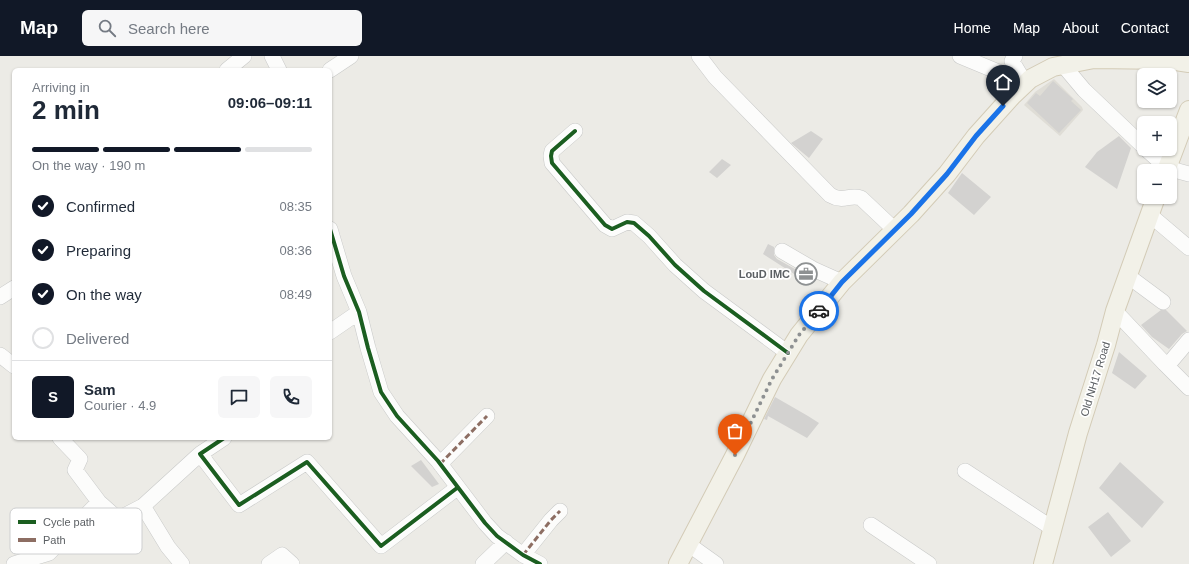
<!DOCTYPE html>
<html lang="en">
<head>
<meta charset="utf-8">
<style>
  body { margin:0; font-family:Arial,sans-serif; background:#f6f6f7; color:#1f2937; height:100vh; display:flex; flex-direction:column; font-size:15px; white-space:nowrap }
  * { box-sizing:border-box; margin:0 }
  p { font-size:13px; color:#747a83 }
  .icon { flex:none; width:22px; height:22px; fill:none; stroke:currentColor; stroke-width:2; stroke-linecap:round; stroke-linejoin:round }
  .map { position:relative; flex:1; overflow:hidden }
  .details { position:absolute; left:12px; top:12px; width:320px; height:372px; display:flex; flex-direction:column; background:#fff; border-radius:6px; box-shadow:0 1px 3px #0004 }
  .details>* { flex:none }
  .tools { position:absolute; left:1137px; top:12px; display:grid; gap:8px }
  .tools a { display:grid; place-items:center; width:40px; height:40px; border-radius:6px; background:#fff; box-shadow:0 1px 3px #0004; font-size:20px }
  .pin { position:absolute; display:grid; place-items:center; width:34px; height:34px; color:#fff; margin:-41px -17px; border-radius:50% 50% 50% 0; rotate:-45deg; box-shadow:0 0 4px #0007 }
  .pin .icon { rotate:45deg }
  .courier { position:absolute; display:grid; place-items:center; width:40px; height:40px; margin:-20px; border:3px solid #1a73e8; border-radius:50%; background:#fff; color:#222; box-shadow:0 1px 5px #0007 }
  .summary em { font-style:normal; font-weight:700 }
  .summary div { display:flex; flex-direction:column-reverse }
  .summary { display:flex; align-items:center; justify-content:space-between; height:68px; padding:0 20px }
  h1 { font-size:26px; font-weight:700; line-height:30px }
  .bar { display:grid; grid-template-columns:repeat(4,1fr); gap:6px 4px; align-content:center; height:48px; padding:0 20px }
  .bar i { height:5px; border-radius:3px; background:#e0e1e3 }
  .bar .active { background:#111827 }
  .bar p { grid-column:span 4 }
  .line { display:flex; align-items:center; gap:10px; padding:0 20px; border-top:1px solid #e0e1e3 }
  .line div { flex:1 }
  .round { display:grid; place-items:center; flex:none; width:42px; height:42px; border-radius:6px; background:#f6f6f7 }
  ol { padding:0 20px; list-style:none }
  li { display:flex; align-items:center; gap:12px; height:44px }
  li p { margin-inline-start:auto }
  li .icon { padding:4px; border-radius:50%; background:#111827; color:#fff; stroke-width:4 }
  li:last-child { color:#747a83 }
  li i { width:22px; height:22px; border:2px solid #e0e1e3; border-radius:50% }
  header { display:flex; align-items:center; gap:24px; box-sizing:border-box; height:56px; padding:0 20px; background:#111827; color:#fff }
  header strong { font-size:19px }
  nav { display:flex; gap:22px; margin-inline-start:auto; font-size:14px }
  .search { width:280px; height:36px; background:#f6f6f7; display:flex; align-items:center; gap:10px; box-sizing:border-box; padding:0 14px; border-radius:6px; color:#747a83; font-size:15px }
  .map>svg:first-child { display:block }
  .education { fill:#dfddd6 }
  .building { fill:#d3d2d0 }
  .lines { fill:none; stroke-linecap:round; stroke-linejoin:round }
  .minor-casing { stroke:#c8c9c8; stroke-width:16 }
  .major-casing { stroke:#d3cbb6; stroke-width:20 }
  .minor { stroke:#fcfcfb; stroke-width:15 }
  .major { stroke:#f2f1e8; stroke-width:18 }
  .quiet { stroke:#8d6e63; stroke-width:3; stroke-dasharray:6 3; stroke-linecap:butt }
  .cycleway-casing { stroke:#fff; stroke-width:6 }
  .cycleway { stroke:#1b5e20; stroke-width:4 }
  .done { stroke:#8e9192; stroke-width:4; stroke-dasharray:0 7.2 }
  .route { stroke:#1a73e8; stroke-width:5 }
  .labels { text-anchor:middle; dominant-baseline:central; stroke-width:3.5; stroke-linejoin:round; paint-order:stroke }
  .poi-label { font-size:11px; font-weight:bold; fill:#5c6064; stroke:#fff; text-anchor:end }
  .street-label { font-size:11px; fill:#5c6064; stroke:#fff }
  .key { fill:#fff; stroke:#cecfd0; stroke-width:1 }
  .key-label { font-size:11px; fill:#5c6064 }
</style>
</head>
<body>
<header>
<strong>Map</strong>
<div class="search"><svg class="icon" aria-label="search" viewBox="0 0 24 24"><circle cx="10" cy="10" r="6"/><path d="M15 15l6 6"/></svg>Search here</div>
<nav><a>Home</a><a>Map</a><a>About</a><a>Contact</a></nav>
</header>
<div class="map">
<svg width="1189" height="508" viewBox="0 0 1189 508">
  <rect width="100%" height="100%" fill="#ecebe6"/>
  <path class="education" d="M1054 23 1082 51 1083 54 1060 80 1024 49 1035 36Z"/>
  <path class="building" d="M1053 25 1073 43 1071 45 1081 54 1059 77 1027 47 1036 37 1040 40Z
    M811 75 823 83 809 102 791 87Z
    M1119 80 1131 92 1117 133 1085 111 1097 96Z
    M722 103 731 109 717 122 709 116Z
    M962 117 991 141 974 159 948 137Z
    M768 188 774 191V199L777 203 811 222 808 227 763 198Z
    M1161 254H1166L1187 275 1182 278 1169 293 1152 281 1141 269Z
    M1119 296 1147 320 1135 333 1112 317Z
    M775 341 808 360 819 367 807 382 768 360 767 364 764 363Z
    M421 404 439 428 432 431 411 410Z
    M1120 406 1164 446 1142 472 1099 432Z
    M1108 456 1131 485 1111 501 1088 471Z"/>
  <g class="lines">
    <g class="minor-casing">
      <path id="minor" d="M272 0 279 14
        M699 0 715 21 830 139C844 147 849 138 861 142L895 174
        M960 0 1025 27
        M1015 0 1012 5 1025 27
        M1063 9 1084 34 1144 91
        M227 14 244 0
        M330 14 351 0
        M575 75 552 95 551 100 552 107 605 169 612 173 627 166 634 167 649 180 675 209 704 235 788 297
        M1146 93 1167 112 1189 118
        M1150 159 1189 192
        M330 173 344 220 359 256 368 292 381 336 397 360 438 405 485 467 497 480 523 499 540 508
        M782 195 813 213 842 226
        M1128 220 1163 246
        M0 241 14 232
        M1115 255 1165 308 1189 332
        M330 276 359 256
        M0 299 14 310
        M1167 310 1189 284
        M60 382 80 403 75 414 99 446 118 463 143 450 168 491 182 508
        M224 382 200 398 239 449 307 406 381 490 457 432
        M440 408 487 360
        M965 415 1052 472
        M143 450 200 398
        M871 469 929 508
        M688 488 716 508
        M523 499 551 464 560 455
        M14 508 49 497 99 446
        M269 508 282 499 292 508
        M483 508 506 486"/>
    </g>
    <g class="major-casing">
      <path id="major" d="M1166 115 1189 54
        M678 508 735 399 772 323 799 279 842 226 911 158 947 118 976 80 1012 40 1030 23 1053 11 1094 3 1169 4 1189 7
        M1043 508 1078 377 1106 289 1115 255 1156 141"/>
    </g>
    <use href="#minor" class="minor"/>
    <use href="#major" class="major"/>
    <path class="quiet" d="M440 408 487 360
      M523 499 551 464 560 455"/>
    <g class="cycleway-casing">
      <path id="cycleway" d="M575 75 552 95 551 100 552 107 605 169 612 173 627 166 634 167 649 180 675 209 704 235 788 297
        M330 173 344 220 359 256 368 292 381 336 397 360 438 405 485 467 497 480 523 499 540 508
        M224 382 200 398 239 449 307 406 381 490 457 432"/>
    </g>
    <use href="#cycleway" class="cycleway"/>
  </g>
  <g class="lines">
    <path class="done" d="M735 399 772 323 799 279 819 255"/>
    <path class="route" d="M819 255 842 226 911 158 947 118 976 80 1003 50"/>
  </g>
  <defs>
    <g id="office-ring" transform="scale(1.15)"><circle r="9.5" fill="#fff" stroke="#8e9192" stroke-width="1.5"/><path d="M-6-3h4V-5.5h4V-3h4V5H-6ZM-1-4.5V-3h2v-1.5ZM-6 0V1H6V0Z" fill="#8e9192"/></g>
  </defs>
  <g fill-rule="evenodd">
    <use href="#office-ring" x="806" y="218"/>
  </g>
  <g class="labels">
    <g class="poi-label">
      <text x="790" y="218">LouD IMC</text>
    </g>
    <g class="street-label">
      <text transform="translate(1095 323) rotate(-73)">Old NH17 Road</text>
    </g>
  </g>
  <rect x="10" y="452" width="132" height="46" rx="6" class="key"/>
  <rect x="18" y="464" width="18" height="4" fill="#1b5e20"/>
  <rect x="18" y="482" width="18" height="4" fill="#8d6e63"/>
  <g class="key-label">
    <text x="43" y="470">Cycle path</text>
    <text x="43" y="488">Path</text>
  </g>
</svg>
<div class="tools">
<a><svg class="icon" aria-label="layers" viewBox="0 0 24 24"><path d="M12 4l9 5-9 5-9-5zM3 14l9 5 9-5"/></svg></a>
<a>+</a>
<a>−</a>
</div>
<div class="pin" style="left:735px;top:399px;background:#ea580c"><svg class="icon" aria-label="bag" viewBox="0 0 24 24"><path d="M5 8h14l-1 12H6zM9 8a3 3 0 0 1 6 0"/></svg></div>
<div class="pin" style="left:1003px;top:50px;background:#1f2937"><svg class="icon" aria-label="home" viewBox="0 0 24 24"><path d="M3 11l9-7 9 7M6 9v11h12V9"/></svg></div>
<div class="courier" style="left:819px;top:255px"><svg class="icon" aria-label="car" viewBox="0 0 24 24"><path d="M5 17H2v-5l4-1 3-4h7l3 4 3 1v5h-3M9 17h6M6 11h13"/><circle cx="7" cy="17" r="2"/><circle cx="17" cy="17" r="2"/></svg></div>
<section class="details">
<div class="summary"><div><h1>2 min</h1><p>Arriving in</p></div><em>09:06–09:11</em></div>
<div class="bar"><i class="active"></i><i class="active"></i><i class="active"></i><i></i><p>On the way · 190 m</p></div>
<ol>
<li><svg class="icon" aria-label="check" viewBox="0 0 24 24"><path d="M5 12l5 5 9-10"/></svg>Confirmed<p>08:35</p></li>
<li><svg class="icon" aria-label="check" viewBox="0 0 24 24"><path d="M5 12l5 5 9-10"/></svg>Preparing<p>08:36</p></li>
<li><svg class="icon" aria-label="check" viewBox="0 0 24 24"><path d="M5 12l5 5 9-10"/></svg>On the way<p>08:49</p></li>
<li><i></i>Delivered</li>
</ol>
<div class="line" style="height:72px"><b class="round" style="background:#111827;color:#fff">S</b><div><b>Sam</b><p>Courier · 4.9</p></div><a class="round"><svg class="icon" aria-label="chat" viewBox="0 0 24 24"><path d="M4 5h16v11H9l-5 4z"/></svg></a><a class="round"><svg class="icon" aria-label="phone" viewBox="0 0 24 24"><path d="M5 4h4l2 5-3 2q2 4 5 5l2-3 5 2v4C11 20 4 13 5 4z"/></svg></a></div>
</section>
</div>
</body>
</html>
